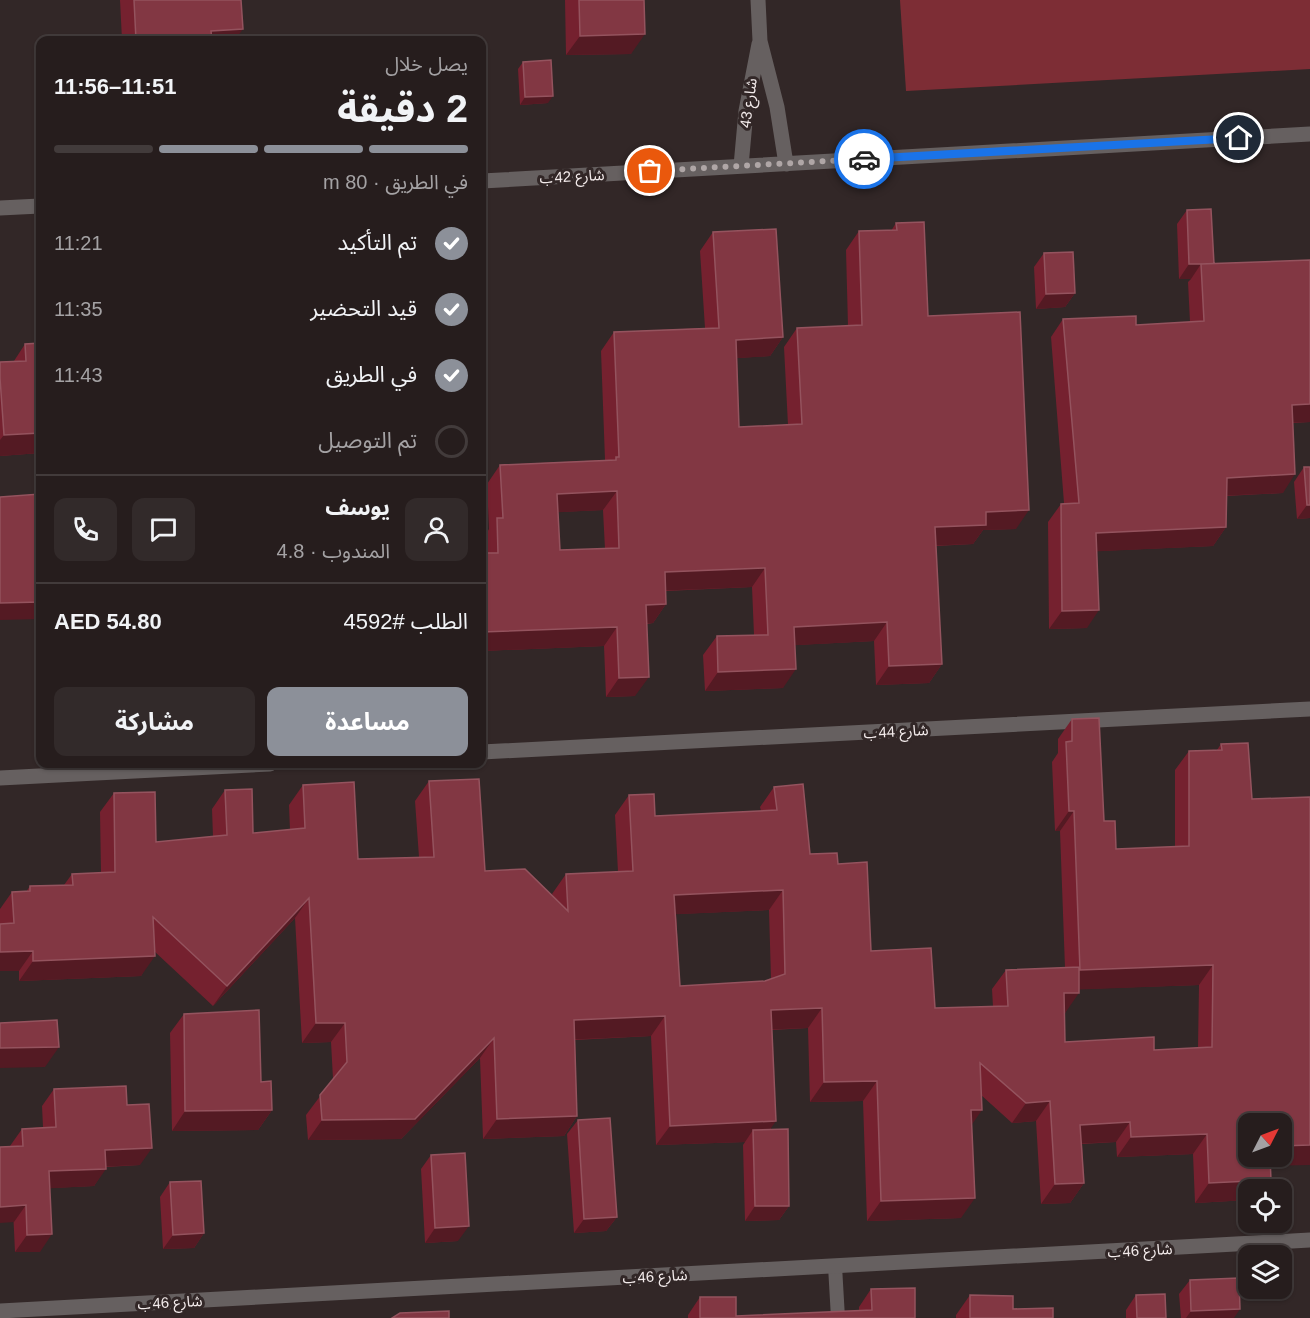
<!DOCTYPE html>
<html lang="ar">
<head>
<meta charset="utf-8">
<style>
  body { margin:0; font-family:Helvetica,"Noto Sans Arabic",sans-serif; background:#322a2a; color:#f1f3f6; direction:rtl; height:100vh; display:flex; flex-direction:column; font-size:22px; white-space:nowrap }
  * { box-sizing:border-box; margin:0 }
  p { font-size:20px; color:#a4a2a4 }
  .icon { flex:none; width:33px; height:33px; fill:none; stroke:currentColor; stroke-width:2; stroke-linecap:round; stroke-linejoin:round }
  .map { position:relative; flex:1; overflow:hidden; direction:ltr }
  .panel { position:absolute; left:36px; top:36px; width:450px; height:732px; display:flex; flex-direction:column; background:#261d1d; border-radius:12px; box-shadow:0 2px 4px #0004,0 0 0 2px #423b3b; direction:rtl }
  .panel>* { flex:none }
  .needle { width:39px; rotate:48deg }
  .controls { position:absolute; left:1238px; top:1113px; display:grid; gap:12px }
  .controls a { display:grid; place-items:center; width:54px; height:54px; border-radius:12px; background:#261d1d; box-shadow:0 2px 4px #0004,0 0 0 2px #423b3b; font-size:30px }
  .pin { position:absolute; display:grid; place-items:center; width:51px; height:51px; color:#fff; margin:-26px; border:3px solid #fff; border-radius:50%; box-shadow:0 2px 6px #0007 }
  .courier { position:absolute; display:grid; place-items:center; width:60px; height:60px; margin:-30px; border:4px solid #1a73e8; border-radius:50%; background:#fff; color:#222; box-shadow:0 2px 8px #0007 }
  .head em { font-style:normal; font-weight:700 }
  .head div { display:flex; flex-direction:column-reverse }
  .head { display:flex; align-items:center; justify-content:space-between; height:102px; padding:0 18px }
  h1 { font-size:39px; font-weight:700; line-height:45px }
  .bar { display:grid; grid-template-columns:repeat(4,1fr); gap:9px 6px; align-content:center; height:72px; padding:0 18px }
  .bar i { height:8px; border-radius:4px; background:#423b3b }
  .bar .on { background:#8c9099 }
  .bar p { grid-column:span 4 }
  .line { display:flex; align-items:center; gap:15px; padding:0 18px; border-top:2px solid #423b3b }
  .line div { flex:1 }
  .round { display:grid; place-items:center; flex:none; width:63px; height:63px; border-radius:12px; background:#322a2a }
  ol { padding:0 18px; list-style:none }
  li { display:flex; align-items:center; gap:18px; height:66px }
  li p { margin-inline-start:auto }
  li .icon { padding:6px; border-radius:50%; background:#8c9099; color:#fff; stroke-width:4 }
  li:last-child { color:#a4a2a4 }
  li i { width:33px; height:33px; border:3px solid #423b3b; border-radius:50% }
  .action { display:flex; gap:12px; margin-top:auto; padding:12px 18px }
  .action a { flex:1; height:69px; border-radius:12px; background:#8c9099; color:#fff; font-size:24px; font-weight:700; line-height:69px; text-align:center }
  .action a+a { background:#322a2a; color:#f1f3f6 }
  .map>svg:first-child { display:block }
  .green { fill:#7d2d35 }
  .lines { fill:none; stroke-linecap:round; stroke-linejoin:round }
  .service { stroke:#666060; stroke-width:14 }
  .minor { stroke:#666060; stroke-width:15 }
  .wall { fill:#75212f; fill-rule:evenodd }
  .shaded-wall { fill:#541a23 }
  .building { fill:#823743; stroke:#94535e; stroke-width:1.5; fill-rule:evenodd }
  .done { stroke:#afa6a6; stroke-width:6; stroke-dasharray:0 10.8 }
  .route { stroke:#1a73e8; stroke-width:8 }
  .labels { text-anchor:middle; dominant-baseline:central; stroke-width:6; stroke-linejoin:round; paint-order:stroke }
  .street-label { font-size:15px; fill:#f3ebeb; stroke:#322727 }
</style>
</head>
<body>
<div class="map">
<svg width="1310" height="1318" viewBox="0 0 1310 1318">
  <rect width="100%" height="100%" fill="#322727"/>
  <path class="green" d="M900 0H1310V69L906 91Z"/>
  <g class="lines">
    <path class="service" d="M835 1266 838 1318"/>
    <path class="minor" d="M758 0 760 41 777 107 786 164
      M741 166 746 111 759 44
      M482 181 1310 134
      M0 208 40 206
      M482 752 1310 709
      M0 778 270 764
      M0 1311 1310 1240"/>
  </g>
  <path class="wall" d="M120 0H241L235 40H122Z
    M565 0H644L631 54 566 55Z
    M523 62 548 103 520 105 518 69Z
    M1187 210 1214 264 1310 260V422L1293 423 1283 493 1226 496V527L1213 546 1097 551 1087 628 1049 629 1048 522 1061 504 1064 503 1051 337 1063 319 1136 325 1190 322 1188 282 1191 279H1179L1177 224Z
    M896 223 928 316 1016 529 983 530 973 544 936 546 942 664 929 683 876 685 874 641 795 645 783 688 705 691 703 655 717 636 754 635 752 587 666 591V604L653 623 647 624 635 696 606 697 604 646 482 651V553H484V537L489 529 487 484 500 465 605 460 601 351 614 332 705 328 700 251 713 232 783 337 770 356 737 358 739 427 788 425 784 347 797 328 848 326 846 250 859 231H891ZM603 510 605 549 560 550 558 512Z
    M1044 253 1075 293 1065 307 1036 309 1034 267Z
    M25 344 40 453 0 456V362L14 361Z
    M1304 467H1310V518L1297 519 1294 482Z
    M1072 719 1104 821 1116 849 1175 847V770L1189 751 1217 750 1221 744 1252 799 1310 797V1165H1271V1180L1264 1190H1248V1200L1195 1203 1193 1154 1117 1157 1116 1142 1082 1144 1084 1183 1070 1203 1041 1204 1036 1121 1012 1123 981 1095 972 1123 961 1218 867 1221 863 1101 810 1102 808 1028 772 1030 771 1130 789 1206 779 1220 745 1221 743 1145 745 1142 656 1145 651 1036 575 1040 577 1116 564 1136 483 1139 480 1058 401 1139 308 1140 306 1115 333 1079 331 1042 302 1043 295 918 213 1006 154 951 141 976 19 981V971H0V909L12 892H26L30 886 64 885 72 874 101 873 100 812 114 793 156 842 213 837 212 809 225 790 253 833 290 830 289 805 303 785 358 859 419 857 415 801 429 781 485 871 553 896 552 894 566 874 618 872 615 815 629 795 655 816 761 811 760 807 774 787 810 854 838 864 871 951 935 1008 993 1007 992 989 1006 970 1065 968 1060 831H1055L1052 762 1058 753V739ZM769 910 771 979 765 981 680 986 676 914ZM1199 985 1198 1048 1154 1050 1065 1042 1064 1013H1065L1079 989Z
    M184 1014 261 1082 272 1110 258 1130 172 1131 170 1033Z
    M54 1089 127 1105 140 1165 106 1167 94 1186 50 1188 40 1252H15L10 1146 22 1129 43 1127 42 1106Z
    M578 1120 617 1217 606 1231 574 1233 567 1134Z
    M431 1155 458 1241 425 1243 421 1169Z
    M170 1182 204 1233 194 1248 163 1249 160 1197Z
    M1190 1280 1234 1318H1181L1179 1294Z
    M871 1289 915 1318H688V1315L700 1297 736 1316 859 1311V1307Z
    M970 1295 1013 1309 1053 1318H956V1315Z
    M1136 1295 1166 1318H1126V1310Z"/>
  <path class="shaded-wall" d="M243 29 235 40H205L211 31Z
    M645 34 631 54 566 55 580 36Z
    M553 96 548 103 520 105 525 97Z
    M1189 264H1201L1191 279H1179Z
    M1075 293 1065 307 1036 309 1046 294Z
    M783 337 770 356 723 359 736 340Z
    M1310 404V422L1279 423 1292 405Z
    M40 433V453L0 456V440L4 435Z
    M1295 474 1283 493 1214 496 1227 478Z
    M617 491 603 510 544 513 557 494Z
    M1307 505H1310V518L1297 519Z
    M1029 510 1016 529 983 530 973 544 921 546 935 527 986 512Z
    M1226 527 1213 546 1083 552 1096 533Z
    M765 568 752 587 652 591 665 572Z
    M40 602V619L0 620V603Z
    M666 604 653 623 633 624 646 605Z
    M1099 610 1087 628 1049 629 1062 611Z
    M887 622 874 641 781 646 794 627Z
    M617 627 604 646 482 651V632Z
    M942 664 929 683 876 685 889 666Z
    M796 669 783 688 705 691 718 672Z
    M649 677 635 696 606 697 619 678Z
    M1069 811H1074L1060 831H1055Z
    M783 890 769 910 660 915 674 895Z
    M309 898 295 918 213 1006 227 986Z
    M33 951 19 971H0V952Z
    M155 956 141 976 19 981 33 961Z
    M1213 965 1199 985 1066 990 1080 970Z
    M1064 993H1079L1065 1013H1050Z
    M822 1008 808 1028 757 1030 771 1010Z
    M665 1016 651 1036 560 1040 574 1020Z
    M316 1023H345L331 1042 302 1043Z
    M494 1038 480 1058 401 1139 308 1140 322 1120Z
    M59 1047 45 1067 0 1068V1048Z
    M877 1081 863 1101 810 1102 824 1082Z
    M1050 1101 1036 1121 1012 1123 1026 1103Z
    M272 1110 258 1130 172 1131 185 1111Z
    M971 1110H982L968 1130Z
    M577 1116 564 1136 483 1139 497 1119Z
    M776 1121 762 1141 753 1130 745 1142 656 1145 670 1126Z
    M1130 1122 1116 1142 1067 1144 1080 1125Z
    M1207 1134 1193 1154 1117 1157 1131 1137Z
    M1310 1145V1165L1256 1166 1262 1156H1281V1146Z
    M152 1148 140 1165 93 1167 105 1150Z
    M106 1169 94 1186 37 1189 49 1171Z
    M1271 1180 1264 1190H1248V1200L1195 1203 1209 1183Z
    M1084 1183 1070 1203 1041 1204 1055 1184Z
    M975 1198 961 1218 867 1221 881 1201Z
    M26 1205 14 1222 0 1223V1207Z
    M755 1206H789L779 1220 745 1221Z
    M617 1217 606 1231 574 1233 584 1219Z
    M469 1226 458 1241 425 1243 435 1228Z
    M204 1233 194 1248 163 1249 173 1235Z
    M52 1234 40 1252H15L27 1235Z
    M1240 1309 1234 1318H1186L1191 1311Z"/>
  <path class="building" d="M134 0H241L243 29 211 31 212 40H136Z
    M579 0H644L645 34 580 36Z
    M551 60 553 96 525 97 523 62Z
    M1211 209 1214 264H1189L1187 210Z
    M924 222 928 316 1020 312 1029 510 986 512V525L935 527 942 664 889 666 887 622 794 627 796 669 718 672 717 636 768 635 765 568 665 572 666 604 646 605 649 677 619 678 617 627 482 632V553H498L497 518H503L500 465 616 460V457H619L614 332 719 328 713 232 776 229 783 337 736 340 739 427 802 424 797 328 862 325 859 231 897 230 896 223ZM617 491 619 548 560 550 557 494Z
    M1073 252 1075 293 1046 294 1044 253Z
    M1310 260V404L1292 405 1295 474 1227 478 1226 527 1096 533 1099 610 1062 611 1061 504 1079 503 1063 319 1136 316V325L1204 321 1201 264Z
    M40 343V433L4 435 0 378V362L26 361 25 344Z
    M1304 467H1310V505H1307Z
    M40 494V602L0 603V497Z
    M1099 718 1104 821H1115L1116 849 1189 846V751L1222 750 1221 744 1248 743 1252 799 1310 797V1145L1281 1146V1124H1248V1156H1270L1271 1180 1209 1183 1207 1134 1131 1137 1130 1122 1080 1125 1084 1183 1055 1184 1050 1101 1026 1103 980 1063 982 1110H971L975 1198 881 1201 877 1081 824 1082 822 1008 771 1010 776 1121 670 1126 665 1016 574 1020 577 1116 497 1119 494 1038 415 1119 322 1120 320 1095 347 1062 345 1023H316L309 898 227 986 153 917 155 956 33 961V951L0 952V924L14 923 12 892 30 891V886L73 885 72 874 115 872 114 793 155 792 156 842 227 835 225 790 252 789 253 833 305 828 303 785 354 782 358 859 434 857 429 781 479 779 485 871 525 869 568 911 566 874 633 871 629 795 654 794 655 816 777 810 774 787 803 784 810 854 837 853 838 864 867 862 871 951 931 948 935 1008 1008 1006 1006 970 1079 967V993H1064L1065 1042 1154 1037V1050L1212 1047 1213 965 1080 970 1074 811H1069L1066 742 1072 741V719ZM783 890 785 974 765 981 680 986 674 895Z
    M259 1010 261 1082 271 1081 272 1110 185 1111 184 1014Z
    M57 1020 59 1047 0 1048V1023Z
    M126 1086 127 1105 149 1104 152 1148 105 1150 106 1169 49 1171 52 1234 27 1235 26 1205 0 1207V1147L23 1146 22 1129 56 1127 54 1089Z
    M610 1118 617 1217 584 1219 578 1120Z
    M788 1129 789 1206H755L753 1130Z
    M465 1153 469 1226 435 1228 431 1155Z
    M201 1181 204 1233 173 1235 170 1182Z
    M1239 1278 1240 1309 1191 1311 1190 1280Z
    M915 1288V1318H700V1297H736V1316L872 1310 871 1289Z
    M1165 1294 1166 1318H1137L1136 1295Z
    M970 1295 1013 1296V1309L1053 1308V1318H970Z
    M449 1311V1318H392L400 1313Z"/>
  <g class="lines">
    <path class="done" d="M650 171 864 159"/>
    <path class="route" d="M864 159 1239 138"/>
  </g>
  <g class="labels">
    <g class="street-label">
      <text transform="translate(748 103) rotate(-82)">شارع 43</text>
      <text transform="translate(572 176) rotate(-3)">شارع 42ب</text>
      <text transform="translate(896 731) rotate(-3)">شارع 44ب</text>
      <text transform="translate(1140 1250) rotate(-3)">شارع 46ب</text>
      <text transform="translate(655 1276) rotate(-3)">شارع 46ب</text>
      <text transform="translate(170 1302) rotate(-3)">شارع 46ب</text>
    </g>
  </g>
</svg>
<div class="controls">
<a><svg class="needle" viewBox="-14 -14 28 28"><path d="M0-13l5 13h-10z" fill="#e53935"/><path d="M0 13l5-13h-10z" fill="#a4a2a4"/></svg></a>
<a><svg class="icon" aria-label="locate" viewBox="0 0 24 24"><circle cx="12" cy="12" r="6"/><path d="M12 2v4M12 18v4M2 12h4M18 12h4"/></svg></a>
<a><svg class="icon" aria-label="layers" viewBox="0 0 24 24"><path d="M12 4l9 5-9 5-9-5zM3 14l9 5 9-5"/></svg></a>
</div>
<div class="pin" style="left:650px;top:171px;background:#ea580c"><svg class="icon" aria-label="bag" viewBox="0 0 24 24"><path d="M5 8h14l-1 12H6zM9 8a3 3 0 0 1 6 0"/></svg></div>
<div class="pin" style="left:1239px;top:138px;background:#1f2937"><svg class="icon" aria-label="home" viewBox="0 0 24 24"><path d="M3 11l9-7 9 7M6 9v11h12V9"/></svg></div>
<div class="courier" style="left:864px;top:159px"><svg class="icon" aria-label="car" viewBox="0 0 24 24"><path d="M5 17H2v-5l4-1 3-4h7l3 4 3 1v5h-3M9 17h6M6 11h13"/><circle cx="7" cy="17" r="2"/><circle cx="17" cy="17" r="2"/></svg></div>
<section class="panel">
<div class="head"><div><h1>2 دقيقة</h1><p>يصل خلال</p></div><em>11:51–11:56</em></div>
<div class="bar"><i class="on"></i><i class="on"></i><i class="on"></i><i></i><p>في الطريق · 80 m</p></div>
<ol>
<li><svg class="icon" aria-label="check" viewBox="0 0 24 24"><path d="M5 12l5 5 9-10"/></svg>تم التأكيد<p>11:21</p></li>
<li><svg class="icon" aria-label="check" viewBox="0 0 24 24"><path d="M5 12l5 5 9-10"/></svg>قيد التحضير<p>11:35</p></li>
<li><svg class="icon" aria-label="check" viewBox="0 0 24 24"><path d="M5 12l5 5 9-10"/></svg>في الطريق<p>11:43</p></li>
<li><i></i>تم التوصيل</li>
</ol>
<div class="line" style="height:108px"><a class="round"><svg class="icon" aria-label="person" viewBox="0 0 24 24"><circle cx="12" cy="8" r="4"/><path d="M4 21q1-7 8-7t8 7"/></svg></a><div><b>يوسف</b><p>المندوب · 4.8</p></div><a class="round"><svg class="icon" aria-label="chat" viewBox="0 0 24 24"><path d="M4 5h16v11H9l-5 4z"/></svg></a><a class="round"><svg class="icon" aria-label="phone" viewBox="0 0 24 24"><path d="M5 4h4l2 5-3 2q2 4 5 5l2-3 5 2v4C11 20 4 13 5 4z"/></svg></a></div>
<div class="line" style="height:78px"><div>الطلب #4592</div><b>AED 54.80</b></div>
<div class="action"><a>مساعدة</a><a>مشاركة</a></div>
</section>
</div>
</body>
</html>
